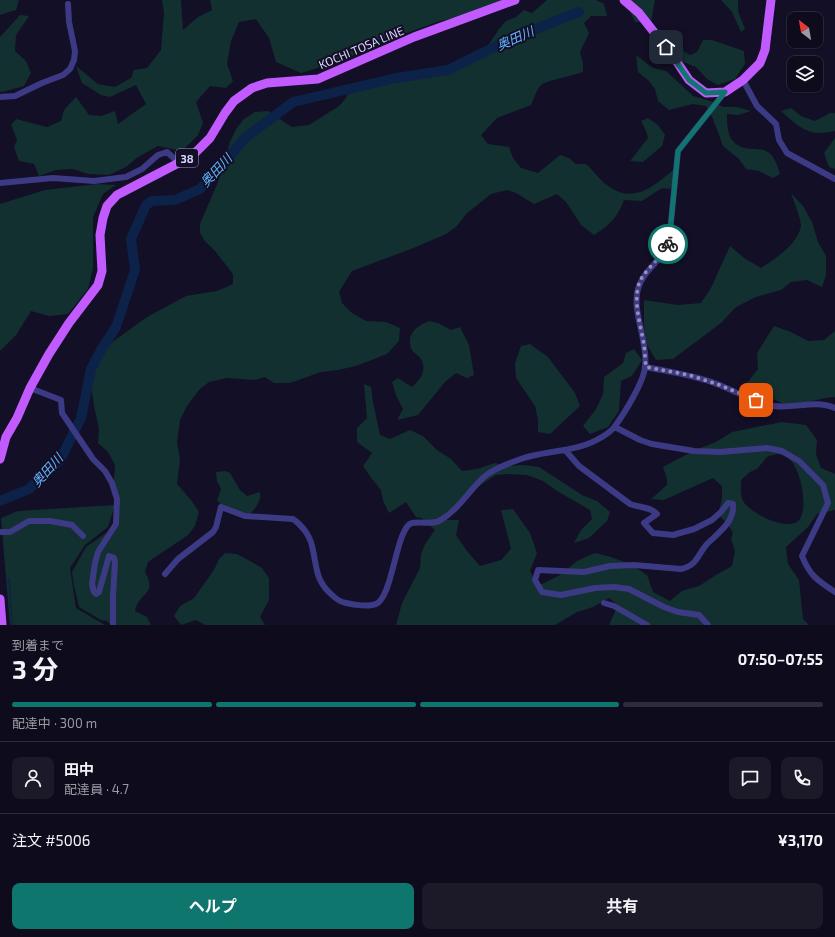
<!DOCTYPE html>
<html lang="ja">
<head>
<meta charset="utf-8">
<style>
  body { margin:0; font-family:"Exo 2","Noto Sans JP",sans-serif; background:#1c1929; color:#f1f3f6; height:100vh; display:flex; flex-direction:column; font-size:15px; white-space:nowrap }
  * { box-sizing:border-box; margin:0 }
  p { font-size:13px; color:#9b9ba3 }
  .icon { flex:none; width:22px; height:22px; fill:none; stroke:currentColor; stroke-width:2; stroke-linecap:round; stroke-linejoin:round }
  .map { position:relative; height:625px; overflow:hidden }
  .sheet { display:flex; flex-direction:column; background:#0e0b1c; flex:1 }
  .sheet>* { flex:none }
  .needle { width:26px; rotate:329deg }
  .buttons { position:absolute; left:787px; top:12px; display:grid; gap:8px }
  .buttons a { display:grid; place-items:center; width:36px; height:36px; border-radius:8px; background:#0e0b1c; box-shadow:0 1px 3px #0004,0 0 0 1px #2e2b3b; font-size:20px }
  .pin { position:absolute; display:grid; place-items:center; width:34px; height:34px; color:#fff; margin:-17px; border-radius:8px; box-shadow:0 2px 6px #0006 }
  .courier { position:absolute; display:grid; place-items:center; width:40px; height:40px; margin:-20px; border:3px solid #0f766e; border-radius:50%; background:#fff; color:#222; box-shadow:0 1px 5px #0007 }
  .headline em { font-style:normal; font-weight:700 }
  .headline div { display:flex; flex-direction:column-reverse }
  .headline { display:flex; align-items:center; justify-content:space-between; height:68px; padding:0 12px }
  h1 { font-size:26px; font-weight:700; line-height:30px }
  .bar { display:grid; grid-template-columns:repeat(4,1fr); gap:6px 4px; align-content:center; height:48px; padding:0 12px }
  .bar i { height:5px; border-radius:3px; background:#2e2b3b }
  .bar .current { background:#0f766e }
  .bar p { grid-column:span 4 }
  .line { display:flex; align-items:center; gap:10px; padding:0 12px; border-top:1px solid #2e2b3b }
  .line div { flex:1 }
  .round { display:grid; place-items:center; flex:none; width:42px; height:42px; border-radius:8px; background:#1c1929 }
  .cta { display:flex; gap:8px; margin-top:auto; padding:8px 12px }
  .cta a { flex:1; height:46px; border-radius:8px; background:#0f766e; color:#fff; font-size:16px; font-weight:700; line-height:46px; text-align:center }
  .cta a+a { background:#1c1929; color:#f1f3f6 }
  .map>svg:first-child { display:block }
  .green { fill:#12302f; fill-rule:evenodd }
  .lines { fill:none; stroke-linecap:round; stroke-linejoin:round }
  .stream { stroke:#0c2248; stroke-width:1.5 }
  .river { stroke:#0c2248; stroke-width:10 }
  .minor { stroke:#3d3a85; stroke-width:6 }
  .primary { stroke:#c25bff; stroke-width:9 }
  .done { stroke:#948fb3; stroke-width:4; stroke-dasharray:0 7.2 }
  .route { stroke:#0f766e; stroke-width:5 }
  .labels { text-anchor:middle; dominant-baseline:central; stroke-width:4; stroke-linejoin:round; paint-order:stroke }
  .shield { fill:#130f26; stroke:#9e99be; stroke-width:1 }
  .shield-label { font-size:11px; font-weight:bold; fill:#d9d4ff }
  .street-label { font-size:12px; fill:#d9d4ff; stroke:#130f26 }
  .water-label { font-size:13px; font-style:italic; fill:#62b6ff; stroke:#130f26 }
</style>
</head>
<body>
<div class="map">
<svg width="835" height="625" viewBox="0 0 835 625">
  <rect width="100%" height="100%" fill="#130f26"/>
  <path class="green" d="M0 0H19L16 10 0 15Z
    M162 0H181L183 30 198 17 212 10 210 0H502L485 10 437 22 374 45 344 60 301 73 276 62 269 38 256 19 239 22 231 41 227 64 233 81 226 88 210 86 196 102 203 123 198 135 182 151 158 146 138 157 126 167 109 175 88 174 73 169 56 170 39 176 34 164 19 161 14 147 17 140 11 125 16 119 47 127 61 121 64 110 76 97 89 115 101 116 115 111 118 124 146 104 136 85 110 97 101 95 82 83 76 66 98 84 115 87 131 78 134 70 147 68 161 50 164 13Z
    M547 0H596L604 4 607 16H591L584 23 589 33 580 52 583 63V72C575 75 545 81 541 85 536 90 534 99 531 105L497 118 481 135 488 144 509 147 513 158 521 168 538 173 560 155 569 158 576 164H586C592 169 596 175 601 180 628 206 649 191 673 170V184L670 189 662 188 642 201 624 200C617 218 610 225 594 235L581 225 566 202 557 194 534 204 516 193 507 190 491 194 466 214 457 226 446 234 416 247 352 271 339 292 342 303 352 313 366 321 386 322 400 328 399 341 387 354 356 366 338 370 321 372 290 383H274L265 377 255 380 227 378 209 382 199 390 187 406 180 420 177 442 180 459 177 484 191 500 199 512 195 526 188 535 148 562 145 572C158 595 139 592 135 611L147 617 151 625H111L107 621 101 620 79 607 74 586 72 572 86 547 109 531 118 520V506L113 493 115 465 108 452 98 443 99 429 94 406 90 378 101 353 111 343 147 317 186 296 217 291 233 284V274L215 251 204 240 200 233V224L218 182 230 142 236 129 244 119 255 112 268 111 292 127 309 125 339 106 346 98 351 85 373 83 403 76 437 74 460 65 489 44 499 29 506 21 516 17 524 10 532 13Z
    M625 0H655L651 22H635Z
    M721 0H738V11L745 29 741 32 732 12Z
    M20 15 29 16 16 35 15 51 26 61 31 73 24 86 2 92 0 91V37Z
    M703 40H712L744 51 745 64 735 79 718 85 707 79 696 67 683 62 668 50V41L690 55 697 52Z
    M636 55 653 68 666 71 693 96 714 102 723 107H737L751 111 738 115 727 114C727 133 729 146 750 149 754 149 762 149 766 151 775 155 777 166 780 174L773 178 759 171 746 169 739 159 723 146 713 119 706 106 693 104 669 110 658 101 655 89 649 81 638 72Z
    M791 108 801 116 815 121 830 113H835V131C830 132 824 133 819 133 804 133 791 120 781 111Z
    M648 118 658 125 665 135 662 146 643 162 630 161 648 138 646 131 641 121Z
    M835 138V169L829 167 824 153Z
    M97 184 116 185 103 194 93 217V268L88 289 68 314 49 316 31 311 16 335 0 351V204L45 190Z
    M791 193 803 206 812 222 818 242 826 256V275L822 287 807 280 791 282 781 290 756 297 736 307 721 323 673 359 656 360 647 345 644 326V300L678 305 701 303 711 288 730 246 744 258 761 268C775 259 798 244 801 226 802 222 793 199 791 193Z
    M429 321 438 323 451 330 460 327 469 345 474 375 467 378 456 373 445 382 418 415 397 420 403 409 396 395 392 382 398 378 412 387C421 379 427 370 421 359 419 355 414 354 412 350 405 335 416 326 429 321Z
    M774 326 791 332 808 341 824 340 835 331V397C819 398 805 404 788 405 782 405 777 399 771 399 761 397 752 397 742 396L747 383 758 369 757 353Z
    M530 344 548 357 575 393 580 406 550 434 538 432V420L535 406 516 378 515 363 521 346Z
    M634 349 642 360 632 376 621 381 619 411 608 427 590 434 583 426 596 409 603 394 604 377 623 363 626 353Z
    M364 384 371 387 373 402 380 435 390 439 410 430 423 436 437 450 451 459 462 471 477 469 495 463 507 466 523 465 539 467 582 495 597 501 610 512 607 521 589 538 574 543 581 530 592 519 590 510 557 491 543 481 527 475 508 474 496 475 471 491 460 507 446 512 447 520H459L456 535 467 551 480 566 501 560 511 549 501 510 513 509 530 533 537 553 530 571 538 586 560 575 577 561 595 553 611 557 630 564 647 575 653 592 670 601 682 591 699 586 716 575 732 566 735 551 731 539 733 533 728 525 718 514 722 499V486L713 478 664 500 651 499 667 485V479L663 467 695 450 716 442 732 432 782 422 806 425 817 440 816 454 821 468 835 474V510L817 514 808 527 786 547 788 564 799 580 803 619 809 625H609L618 605 609 598 593 607 577 612 555 625H396L402 603 420 568 421 554 425 544 435 530 421 518 416 517 406 502 389 513 383 501 381 490 372 479 363 466 372 453 357 442V428L367 418ZM779 454C783 456 788 457 790 460 801 469 810 513 797 522 784 530 750 513 743 501 740 495 741 486 741 480L750 472 757 469 768 456Z
    M225 471 230 473 240 490 247 496 260 492C262 502 254 510 247 517L223 507 217 500 221 489 217 481 216 472Z
    M115 505 108 527 85 545 70 568 76 608 105 625H10L1 518 18 511Z
    M225 553 237 554 250 561 262 568 269 578V600L260 617 265 625H205L196 620 181 625 174 616 180 606 194 598 214 570 219 559Z"/>
  <g class="lines">
    <path class="stream" d="M9 579 12 625"/>
    <path class="river" d="M0 501 29 489 60 460 81 418 91 369 101 350 116 327 135 270 131 239 146 205 152 201 175 200 200 189 217 171 245 138 293 102 396 78 448 70 511 39 579 12"/>
    <path class="minor" d="M743 80 757 106 776 124 779 140 787 153 835 179
      M0 97 15 96 42 83 63 75 70 69 74 60 75 51 69 22 68 4
      M0 183 53 178 94 181 126 177 142 169 158 155 167 152 178 162
      M646 367C670 372 694 375 717 384 735 391 755 403 774 406 795 409 814 399 835 408
      M30 388 61 400 62 413 93 459 105 471 112 483 117 499 116 524 98 552 95 563 92 584 94 592 96 594 99 592 109 556 114 558 115 562 113 596V625
      M615 427 640 440 652 444 694 451 720 452 767 448 782 451 799 461 823 485 828 503 802 556C810 576 817 580 835 592
      M565 450 579 466 630 504C640 508 649 506 657 514L644 523 653 533 673 535 694 529 712 520 721 512 728 503 733 504C735 522 718 533 707 544 697 555 698 565 681 569L634 565 610 566 584 572 538 570 535 580 542 592 561 595 595 588 614 587 629 589 664 607 678 612 699 615 708 625
      M0 532H10L29 521H50L72 525 83 536
      M165 574 178 559 213 532 216 527 221 507 245 516 293 519C302 525 310 536 312 546 317 566 315 581 332 595 336 599 340 602 346 603 354 605 369 607 376 604 393 597 396 527 412 523 421 521 431 525 439 521 458 511 469 490 485 476 494 469 507 464 518 460 547 449 574 454 602 437 607 434 612 431 615 426 624 414 645 380 645 366 646 360 645 352 644 346 642 328 633 307 638 289 642 274 654 266 663 254 668 247 669 239 670 232L678 151 725 92
      M604 603 614 606 647 625"/>
    <path class="primary" d="M624 0 639 13 675 59 689 80 706 93 725 92 743 80 760 63 765 50 771 0
      M0 459 6 437 17 418 30 388 49 354 69 323 98 285 102 271 100 235 103 218 107 206 117 195 192 156 210 138 225 113 234 101 252 88 267 83 318 79 414 37 515 0
      M0 599 2 625"/>
  </g>
  <g class="lines">
    <path class="done" d="M668 244C662 258 647 267 640 281 632 300 641 326 644 345 645 352 645 360 646 367L689 375 717 384 756 400"/>
    <path class="route" d="M666 47 689 80 706 93 725 92 678 151 670 232 668 244"/>
  </g>
  <g class="labels">
    <rect class="shield" x="176" y="149" width="22" height="18" rx="3"/>
    <g class="shield-label">
      <text x="187" y="158">38</text>
    </g>
    <g class="street-label">
      <text transform="translate(361 47) rotate(-23)">KOCHI TOSA LINE</text>
    </g>
    <g class="water-label">
      <text transform="translate(515 38) rotate(-24)">奥田川</text>
      <text transform="translate(216 170) rotate(-47)">奥田川</text>
      <text transform="translate(47 470) rotate(-48)">奥田川</text>
    </g>
  </g>
</svg>
<div class="buttons">
<a><svg class="needle" viewBox="-14 -14 28 28"><path d="M0-13l5 13h-10z" fill="#e53935"/><path d="M0 13l5-13h-10z" fill="#9b9ba3"/></svg></a>
<a><svg class="icon" aria-label="layers" viewBox="0 0 24 24"><path d="M12 4l9 5-9 5-9-5zM3 14l9 5 9-5"/></svg></a>
</div>
<div class="pin" style="left:756px;top:400px;background:#ea580c"><svg class="icon" aria-label="bag" viewBox="0 0 24 24"><path d="M5 8h14l-1 12H6zM9 8a3 3 0 0 1 6 0"/></svg></div>
<div class="pin" style="left:666px;top:47px;background:#1f2937"><svg class="icon" aria-label="home" viewBox="0 0 24 24"><path d="M3 11l9-7 9 7M6 9v11h12V9"/></svg></div>
<div class="courier" style="left:668px;top:244px"><svg class="icon" aria-label="bike" viewBox="0 0 24 24"><circle cx="6" cy="16" r="4"/><circle cx="18" cy="16" r="4"/><path d="M6 16l4-8h5l3 8M10 8l3 8H6M13 5h3"/></svg></div>
</div>
<section class="sheet">
<div class="headline"><div><h1>3 分</h1><p>到着まで</p></div><em>07:50–07:55</em></div>
<div class="bar"><i class="current"></i><i class="current"></i><i class="current"></i><i></i><p>配達中 · 300 m</p></div>
<div class="line" style="height:72px"><a class="round"><svg class="icon" aria-label="person" viewBox="0 0 24 24"><circle cx="12" cy="8" r="4"/><path d="M4 21q1-7 8-7t8 7"/></svg></a><div><b>田中</b><p>配達員 · 4.7</p></div><a class="round"><svg class="icon" aria-label="chat" viewBox="0 0 24 24"><path d="M4 5h16v11H9l-5 4z"/></svg></a><a class="round"><svg class="icon" aria-label="phone" viewBox="0 0 24 24"><path d="M5 4h4l2 5-3 2q2 4 5 5l2-3 5 2v4C11 20 4 13 5 4z"/></svg></a></div>
<div class="line" style="height:52px"><div>注文 #5006</div><b>¥3,170</b></div>
<div class="cta"><a>ヘルプ</a><a>共有</a></div>
</section>
</body>
</html>
